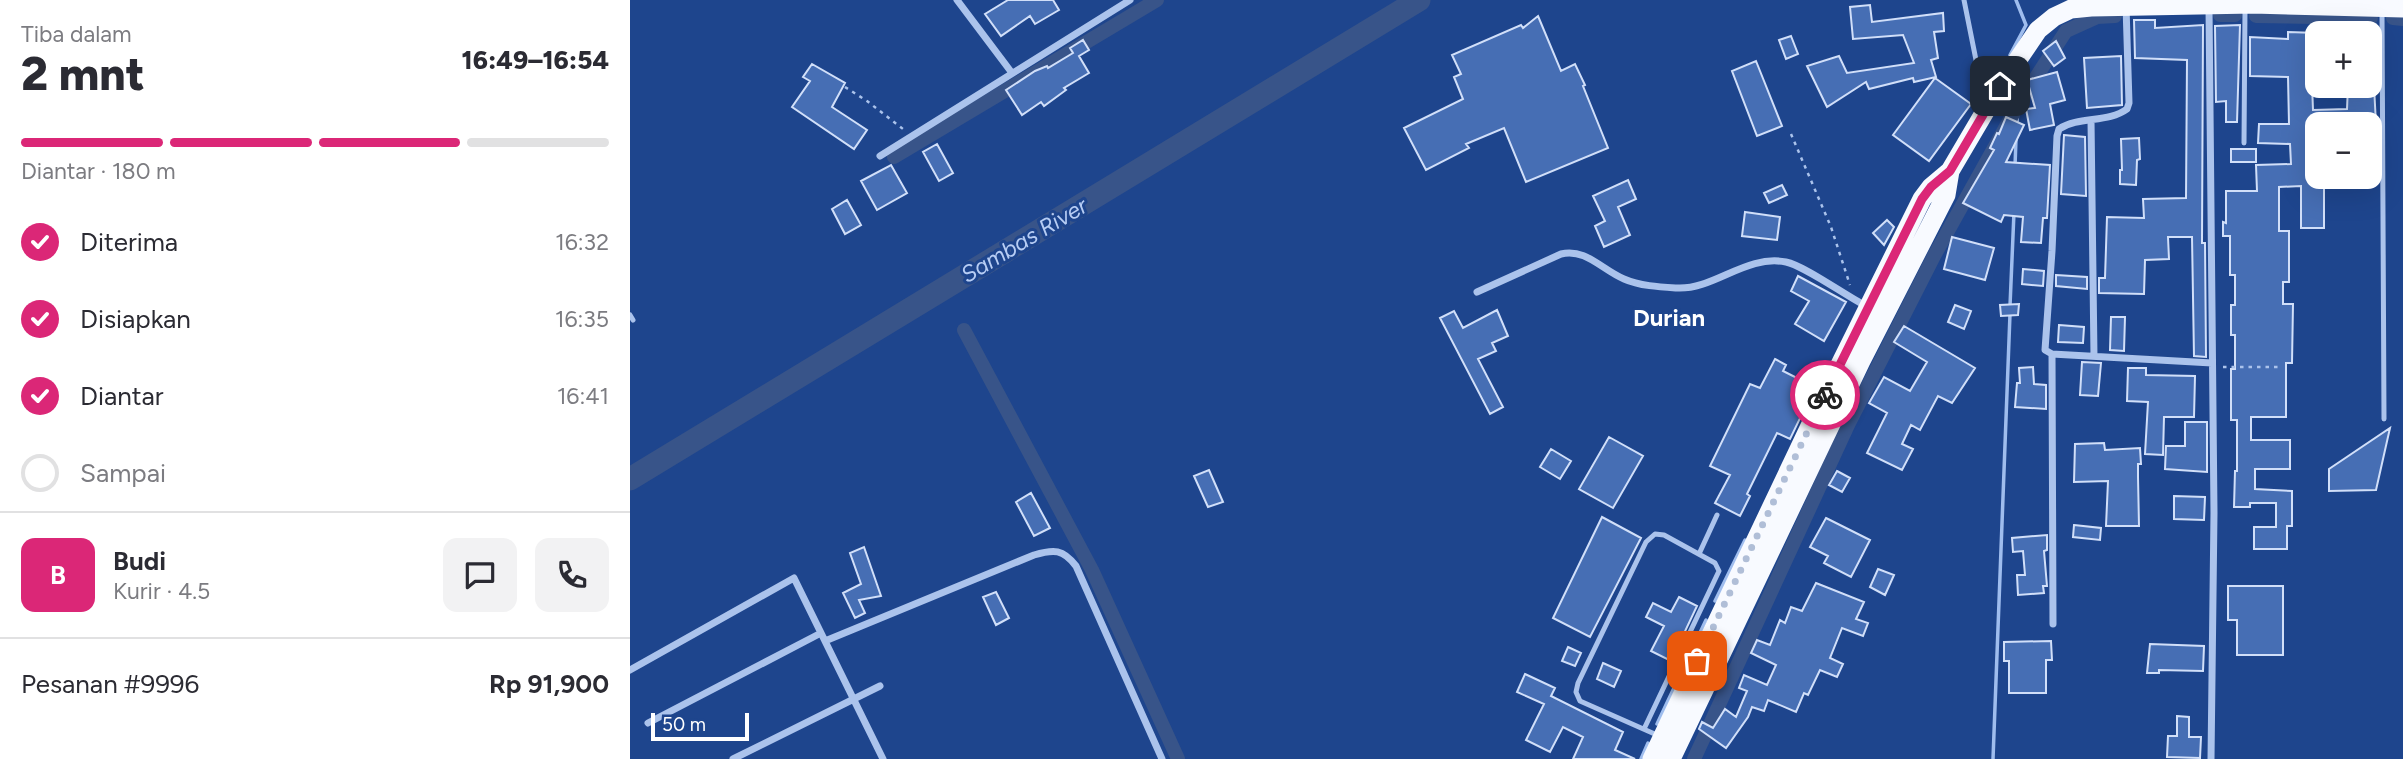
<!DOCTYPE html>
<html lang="id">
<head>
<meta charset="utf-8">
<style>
  body { margin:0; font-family:Figtree,sans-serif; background:#f2f2f3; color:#2b2b33; height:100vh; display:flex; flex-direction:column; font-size:26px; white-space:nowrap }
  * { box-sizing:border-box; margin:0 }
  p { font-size:23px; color:#7c7c81 }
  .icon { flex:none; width:38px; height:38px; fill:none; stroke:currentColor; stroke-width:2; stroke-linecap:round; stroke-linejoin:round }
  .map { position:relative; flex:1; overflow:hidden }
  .panel { display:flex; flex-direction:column; background:#fff; width:630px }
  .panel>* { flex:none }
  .tools { position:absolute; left:1675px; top:21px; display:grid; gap:14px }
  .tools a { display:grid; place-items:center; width:77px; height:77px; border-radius:14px; background:#fff; box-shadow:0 7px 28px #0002; font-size:35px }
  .scale { position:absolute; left:21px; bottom:18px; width:98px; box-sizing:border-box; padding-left:7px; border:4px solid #fff; border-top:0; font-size:19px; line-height:24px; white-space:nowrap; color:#fff; -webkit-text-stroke:5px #1e458d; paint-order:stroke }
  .pin { position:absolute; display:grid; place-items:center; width:60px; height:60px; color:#fff; margin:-30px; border-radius:14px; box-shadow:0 4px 10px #0006 }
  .courier { position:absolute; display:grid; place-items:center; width:70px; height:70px; margin:-35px; border:5px solid #db2777; border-radius:50%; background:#fff; color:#222; box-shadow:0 2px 9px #0007 }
  .overview em { font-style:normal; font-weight:800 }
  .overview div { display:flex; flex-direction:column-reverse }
  .overview { display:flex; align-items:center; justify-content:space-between; height:119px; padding:0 21px }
  h1 { font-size:46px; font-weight:800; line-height:52px }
  .bar { display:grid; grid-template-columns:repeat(4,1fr); gap:10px 7px; align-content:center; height:84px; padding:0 21px }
  .bar i { height:9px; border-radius:5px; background:#e1e1e2 }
  .bar .active { background:#db2777 }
  .bar p { grid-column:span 4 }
  .line { display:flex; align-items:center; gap:18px; padding:0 21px; border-top:2px solid #e1e1e2 }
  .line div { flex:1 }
  .round { display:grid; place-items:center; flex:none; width:74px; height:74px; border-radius:14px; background:#f2f2f3 }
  ol { padding:0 21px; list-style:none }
  li { display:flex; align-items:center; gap:21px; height:77px }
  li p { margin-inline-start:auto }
  li .icon { padding:7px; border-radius:50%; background:#db2777; color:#fff; stroke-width:4 }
  li:last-child { color:#7c7c81 }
  li i { width:38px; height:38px; border:4px solid #e1e1e2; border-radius:50% }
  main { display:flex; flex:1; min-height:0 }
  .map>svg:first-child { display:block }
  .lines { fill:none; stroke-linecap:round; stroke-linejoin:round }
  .stream { stroke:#9fbdee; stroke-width:3.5 }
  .canal { stroke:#385489; stroke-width:14 }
  .river { stroke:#385489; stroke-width:23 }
  .building { fill:#466eb4; stroke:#d1dff9; stroke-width:2 }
  .path { stroke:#abc3ec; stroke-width:2.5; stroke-dasharray:3.5 5; stroke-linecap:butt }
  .service { stroke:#abc3ec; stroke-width:5 }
  .minor { stroke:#abc3ec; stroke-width:7 }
  .trunk { stroke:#f8faff; stroke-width:19 }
  .done { stroke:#b0bed7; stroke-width:7; stroke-dasharray:0 12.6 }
  .route { stroke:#db2777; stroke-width:9 }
  .labels { text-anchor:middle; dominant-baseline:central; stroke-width:6; stroke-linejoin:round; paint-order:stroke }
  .water-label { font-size:23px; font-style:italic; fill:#b7cdf4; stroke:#1e458d }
  .quarter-label { font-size:24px; font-weight:bold; fill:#fff; stroke:#1e458d }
</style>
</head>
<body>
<main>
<section class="panel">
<div class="overview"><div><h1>2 mnt</h1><p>Tiba dalam</p></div><em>16:49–16:54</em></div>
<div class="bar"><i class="active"></i><i class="active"></i><i class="active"></i><i></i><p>Diantar · 180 m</p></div>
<ol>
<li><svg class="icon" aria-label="check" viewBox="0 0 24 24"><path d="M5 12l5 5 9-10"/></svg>Diterima<p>16:32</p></li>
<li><svg class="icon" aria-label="check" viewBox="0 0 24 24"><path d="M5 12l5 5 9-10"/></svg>Disiapkan<p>16:35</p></li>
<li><svg class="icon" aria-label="check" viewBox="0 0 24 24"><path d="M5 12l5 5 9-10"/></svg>Diantar<p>16:41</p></li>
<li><i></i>Sampai</li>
</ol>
<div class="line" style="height:126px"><b class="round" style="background:#db2777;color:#fff">B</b><div><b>Budi</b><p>Kurir · 4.5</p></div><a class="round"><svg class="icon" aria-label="chat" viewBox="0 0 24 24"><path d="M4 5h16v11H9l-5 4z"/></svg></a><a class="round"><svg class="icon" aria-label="phone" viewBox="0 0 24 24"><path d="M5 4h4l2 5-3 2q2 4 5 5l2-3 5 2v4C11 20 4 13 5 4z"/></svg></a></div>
<div class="line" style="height:91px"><div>Pesanan #9996</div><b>Rp 91,900</b></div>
</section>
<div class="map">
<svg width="1773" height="759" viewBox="0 0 1773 759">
  <rect width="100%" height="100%" fill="#1e458d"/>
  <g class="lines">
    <path class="stream" d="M1380 55 1396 25 1386 0
      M1387 124 1388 105
      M1385 166 1386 139
      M1380 306 1384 212
      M1085 601 1115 540
      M1027 724 1076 620
      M1011 759 1018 743
      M1363 759 1380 314"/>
    <path class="canal" d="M1590 15H1605
      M1626 16 1741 18
      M1763 18 1773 19
      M264 157 527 0
      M334 330 462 570 548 759
      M1064 759 1218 425 1304 256 1388 105 1436 31 1467 17 1485 16"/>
    <path class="river" d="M0 479 789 0"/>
  </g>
  <path class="building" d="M378 0H423L429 10 405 24 400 16 371 36 355 14Z
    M1240 5 1242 22 1313 13 1314 31 1304 32 1308 58 1301 60 1306 77 1284 82 1283 78 1239 89 1236 82 1197 107 1177 66 1209 56 1217 73 1284 63 1273 35 1223 39 1220 7Z
    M908 16 931 71 945 64 955 85 953 86 978 148 896 182 874 128 836 144 839 148 796 170 774 128 833 99 824 77 831 74 822 55 891 25 893 28Z
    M1504 20H1525V28L1573 25 1572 243H1575L1576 357 1564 356 1562 237H1538L1539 259 1515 260 1514 294 1469 293V278H1475L1477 217 1514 218 1513 199 1556 198 1557 60 1505 58Z
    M1610 25 1607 122H1596V101L1586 102 1585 26Z
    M1658 32 1687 33V57H1681L1683 110 1717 109 1718 86H1744L1746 124H1687V177H1694V228H1671V186L1649 187V231H1659V282H1653V304H1663L1662 363H1656V417H1621V440H1660V469H1625V489L1662 491V526H1657V549H1624V527H1646V503H1620V507H1604L1605 471H1607V420H1601V369H1605V335H1601V305H1605V275H1600V236H1593V222L1596 223V191H1627L1626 165 1661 164 1660 144 1628 143 1629 124H1659L1658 77 1620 76V37L1658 39Z
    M1161 36 1168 54 1156 59 1149 40Z
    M453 40 459 50 449 56 459 73 434 88 436 90 414 106 411 102 392 115 376 90 405 71 417 66 418 68 443 53 440 48Z
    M1426 41 1435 58 1424 66 1413 51Z
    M1491 56 1492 105 1457 108 1454 58Z
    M1126 61 1152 126 1127 136 1102 71Z
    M182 64 215 83 202 107 237 130 224 149 162 107 180 81 173 77Z
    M1427 72 1435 100 1420 104 1424 125 1400 130 1396 109 1405 108 1397 80Z
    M1305 78 1341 104 1299 161 1263 135Z
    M1376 117 1394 125 1376 162 1420 165 1417 218H1413L1411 243 1391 242 1393 217 1374 215 1371 222 1333 203 1364 150 1360 148 1367 133 1369 134Z
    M1434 135 1455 137 1456 196 1431 194Z
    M1509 138 1510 159 1507 160 1506 185 1490 184V170H1492L1491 139Z
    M307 144 323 173 309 181 293 152Z
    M1601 149H1626V162H1601Z
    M261 165 277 193 247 210 231 181Z
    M998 180 1006 199 988 207 1000 235 974 247 965 226 975 221 963 196Z
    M1152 185 1157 195 1139 203 1134 193Z
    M217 200 231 225 215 234 202 209Z
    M1115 212 1150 217 1147 240 1112 236Z
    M1257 220 1264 227 1254 245 1243 233Z
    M1322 237 1364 248 1355 280 1314 269Z
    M1393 269 1414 271 1413 286 1392 284Z
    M1426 275 1457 277V289L1426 286Z
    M1168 276 1216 302 1194 341 1165 324 1179 301 1161 291Z
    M1389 304 1388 315 1371 316 1370 305Z
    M1325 305 1341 311 1334 329 1318 322Z
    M867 310 878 336 862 343 866 351 848 359 873 407 860 414 810 318 824 311 833 328Z
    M1481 317H1495L1494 351 1480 350Z
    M1429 325 1454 327 1453 343 1428 342Z
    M1274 326 1345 368 1322 403 1308 396 1290 430 1281 425 1272 444 1283 449 1272 470 1237 453 1257 413 1239 403 1254 377 1280 391 1297 362 1264 342Z
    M1145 359 1156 365 1153 371 1175 382 1165 403 1175 408 1160 439 1147 433 1117 494 1120 496 1110 516 1085 503 1100 475 1080 466 1120 384 1130 388Z
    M1452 362 1471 363 1468 396 1450 395Z
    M1403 367 1404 384 1416 385V409L1385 407 1387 383H1390L1389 368Z
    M1498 368H1516V375L1565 376 1564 417H1534L1533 455 1515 454 1518 402 1497 401Z
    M1555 422H1577V472L1535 469 1536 446H1555Z
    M1760 428 1746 490 1699 491V469Z
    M979 437 1013 456 983 508 949 489Z
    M1474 443 1475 450 1510 448 1511 464H1508V477L1509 526H1476L1478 481 1444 482 1445 444Z
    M921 449 941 461 930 479 910 467Z
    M579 470 593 502 578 507 564 476Z
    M1207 471 1220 478 1212 492 1199 485Z
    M401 493 420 528 404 536 386 502Z
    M1544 496 1575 497 1574 520 1544 519Z
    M972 517 1011 538 960 637 923 618Z
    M1196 518 1240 540 1221 577 1194 563 1198 556 1180 547Z
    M1444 525 1471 528 1470 540 1443 537Z
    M1417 535V550L1414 551 1417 586H1413L1414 593 1388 595 1387 575H1395L1393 551 1383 552 1382 538Z
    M234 547 251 596 229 600 235 613 225 618 213 593 231 584 220 553Z
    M1248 569 1264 575 1255 595 1240 587Z
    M1186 583 1234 602 1226 619 1238 623 1233 636 1212 628 1200 658 1213 664 1207 677 1190 670 1178 695 1174 693 1166 712 1138 700 1134 711 1122 707 1118 717 1096 748 1069 729 1072 722 1083 728 1095 709 1106 717 1117 691 1109 688 1114 675 1137 685 1146 665 1121 653 1127 640 1140 645 1150 620 1155 623 1161 607 1172 611Z
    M1598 586H1653V655H1607V620H1598Z
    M366 592 379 618 366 625 353 597Z
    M1049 597 1067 606 1041 661 1021 651 1034 626 1016 617 1023 603 1041 612Z
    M1421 641 1422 660H1416V693H1379V661H1374V642Z
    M1520 644 1574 646 1573 671 1529 670V673H1517Z
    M938 647 951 653 945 666 932 661Z
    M973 663 991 671 984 687 967 679Z
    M895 674 925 688 921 696 993 732 985 750 1005 759H943L953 737 933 727 920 752 896 740 914 704 887 692Z
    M1547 716 1559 717V737H1571L1570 758 1537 757 1538 736H1547Z"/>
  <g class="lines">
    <path class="path" d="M215 87 237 101 273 129
      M1161 134 1201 227 1220 285
      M1593 367H1651"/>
    <path class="service" d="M1334 0 1354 100
      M1752 12 1754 419
      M1614 143 1615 9
      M0 315 3 320
      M1069 554 1087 515
      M1014 729 1089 571 1085 563 1034 535 1025 534 1016 542 948 683 946 692 950 701 1027 735"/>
    <path class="minor" d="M327 0 382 73
      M1496 6 1499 103 1497 109C1478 123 1449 116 1429 129L1427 136 1422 251 1415 350 1422 354 1582 363
      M1579 7 1584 513 1581 759
      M1461 120 1464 356
      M250 156 500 0
      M847 292 931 254C956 248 972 270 994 279 1010 286 1030 287 1047 288 1084 290 1116 254 1156 262 1175 266 1216 296 1236 306
      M1422 354 1423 624
      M195 641 404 555C424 549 433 549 446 566L532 759
      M0 670 164 578 253 759
      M18 723 191 633
      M103 759 250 686"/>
    <path class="trunk" d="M1022 759 1190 405 1292 199 1301 187 1320 171 1370 86 1408 30 1424 17 1441 9 1461 7 1623 4 1773 8
      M1041 759 1231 361 1316 195 1320 171"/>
  </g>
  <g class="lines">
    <path class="done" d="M1067 661 1195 395"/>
    <path class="route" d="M1195 395 1292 199 1301 187 1320 171 1370 86"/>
  </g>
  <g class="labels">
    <g class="water-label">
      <text transform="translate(394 240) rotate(-31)">Sambas River</text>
    </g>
    <g class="quarter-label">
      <text x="1039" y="317">Durian</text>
    </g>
  </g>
</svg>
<div class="tools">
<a>+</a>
<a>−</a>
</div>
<div class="scale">50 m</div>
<div class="pin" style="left:1067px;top:661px;background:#ea580c"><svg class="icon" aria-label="bag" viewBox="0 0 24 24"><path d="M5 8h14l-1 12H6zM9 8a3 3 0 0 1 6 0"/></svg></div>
<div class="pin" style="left:1370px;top:86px;background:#1f2937"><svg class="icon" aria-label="home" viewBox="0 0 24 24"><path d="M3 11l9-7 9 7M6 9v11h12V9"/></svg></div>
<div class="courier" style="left:1195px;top:395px"><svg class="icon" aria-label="bike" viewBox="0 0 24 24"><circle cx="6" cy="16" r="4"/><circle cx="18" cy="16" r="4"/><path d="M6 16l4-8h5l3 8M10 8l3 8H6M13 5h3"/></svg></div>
</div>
</main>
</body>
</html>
